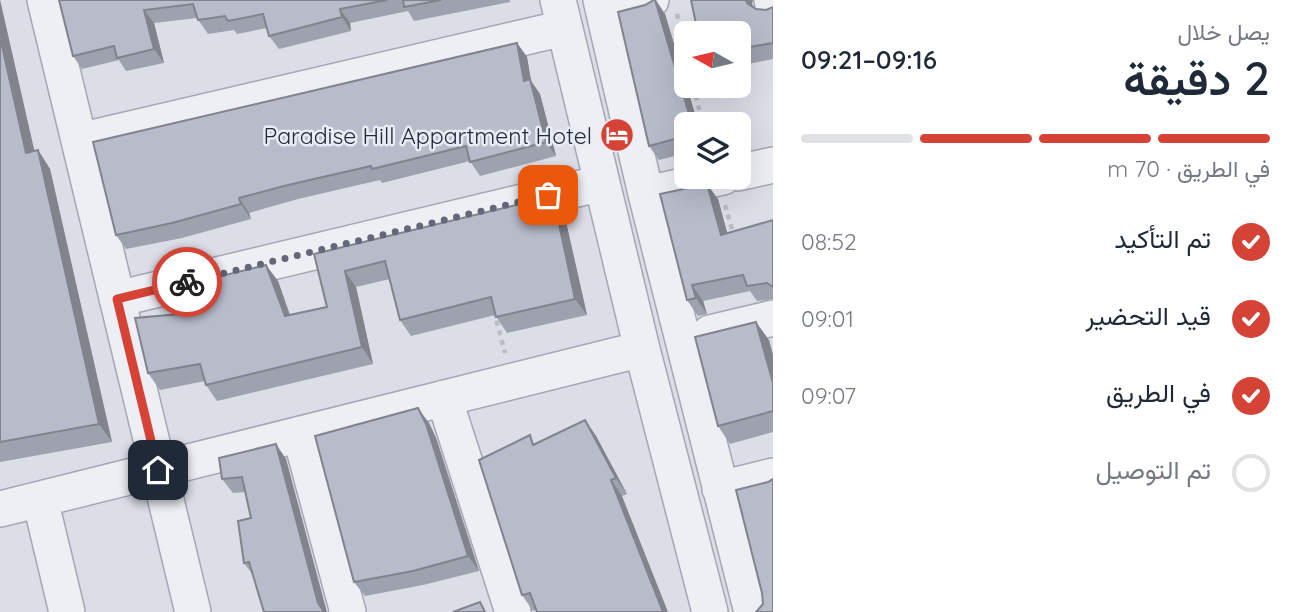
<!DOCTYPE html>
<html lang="ar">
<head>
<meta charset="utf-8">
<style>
  body { margin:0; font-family:Quicksand,Vazirmatn,sans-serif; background:#f6f6f7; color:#1f2937; direction:rtl; height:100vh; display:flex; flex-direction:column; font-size:26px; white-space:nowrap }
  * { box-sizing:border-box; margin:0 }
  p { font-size:23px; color:#747a83 }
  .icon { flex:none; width:38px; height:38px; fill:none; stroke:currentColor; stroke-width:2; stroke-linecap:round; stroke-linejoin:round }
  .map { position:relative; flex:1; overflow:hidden; direction:ltr }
  .side { display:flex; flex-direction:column; background:#fff; width:525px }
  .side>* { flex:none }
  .needle { width:46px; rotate:278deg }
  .fabs { position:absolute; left:674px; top:21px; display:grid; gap:14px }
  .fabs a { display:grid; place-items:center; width:77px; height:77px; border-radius:10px; background:#fff; box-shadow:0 7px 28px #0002; font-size:35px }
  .pin { position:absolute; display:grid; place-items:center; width:60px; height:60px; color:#fff; margin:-30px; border-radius:14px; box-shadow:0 4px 10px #0006 }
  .courier { position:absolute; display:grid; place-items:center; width:70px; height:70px; margin:-35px; border:5px solid #d54336; border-radius:50%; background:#fff; color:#222; box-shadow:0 2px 9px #0007 }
  .head em { font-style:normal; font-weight:600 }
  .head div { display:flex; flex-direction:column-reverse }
  .head { display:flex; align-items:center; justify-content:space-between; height:119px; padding:0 28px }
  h1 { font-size:46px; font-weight:600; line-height:52px }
  .bar { display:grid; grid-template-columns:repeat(4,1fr); gap:10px 7px; align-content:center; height:84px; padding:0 28px }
  .bar i { height:9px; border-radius:5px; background:#e0e1e3 }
  .bar .active { background:#d54336 }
  .bar p { grid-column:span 4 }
  ol { padding:0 28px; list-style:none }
  li { display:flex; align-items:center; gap:21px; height:77px }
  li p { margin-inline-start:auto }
  li .icon { padding:7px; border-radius:50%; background:#d54336; color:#fff; stroke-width:4 }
  li:last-child { color:#747a83 }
  li i { width:38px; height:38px; border:4px solid #e0e1e3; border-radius:50% }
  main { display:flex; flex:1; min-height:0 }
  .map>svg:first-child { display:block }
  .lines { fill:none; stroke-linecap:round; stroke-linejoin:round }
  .minor-casing { stroke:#a4a7b4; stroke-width:38 }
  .path { stroke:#b9bbc5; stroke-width:4.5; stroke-dasharray:5 5; stroke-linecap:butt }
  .minor { stroke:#eeeff5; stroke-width:35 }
  .wall { fill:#9ea1ae }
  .shaded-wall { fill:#81838d }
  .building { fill:#b8bbca; stroke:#81838d; stroke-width:2 }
  .done { stroke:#646778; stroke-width:7; stroke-dasharray:0 12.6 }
  .route { stroke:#d54336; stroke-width:9 }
  .labels { text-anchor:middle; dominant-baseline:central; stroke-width:5; stroke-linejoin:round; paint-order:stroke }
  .poi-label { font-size:23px; fill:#24283d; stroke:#eaecf4; text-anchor:end }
</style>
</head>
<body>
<main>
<section class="side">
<div class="head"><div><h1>2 دقيقة</h1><p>يصل خلال</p></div><em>09:16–09:21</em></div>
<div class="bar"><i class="active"></i><i class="active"></i><i class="active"></i><i></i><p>في الطريق · 70 m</p></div>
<ol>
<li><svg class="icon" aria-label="check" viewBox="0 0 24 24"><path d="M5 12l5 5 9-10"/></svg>تم التأكيد<p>08:52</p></li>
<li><svg class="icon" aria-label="check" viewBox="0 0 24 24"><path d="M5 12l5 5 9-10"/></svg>قيد التحضير<p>09:01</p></li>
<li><svg class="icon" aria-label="check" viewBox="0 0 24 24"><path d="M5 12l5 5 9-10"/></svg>في الطريق<p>09:07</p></li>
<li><i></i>تم التوصيل</li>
</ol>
</section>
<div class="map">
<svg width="773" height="612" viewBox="0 0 773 612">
  <rect width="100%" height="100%" fill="#dbdde7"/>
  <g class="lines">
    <g class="minor-casing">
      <path id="minor" d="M45 0 193 612
        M558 0 642 349 710 612
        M601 0 646 194 752 612
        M772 0 773 5
        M604 11 651 0
        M79 141 564 28
        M738 173 773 165
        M646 194 723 177
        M117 299 602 183
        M710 333 773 318
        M444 398 513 612
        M300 434 348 612
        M720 489 773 476
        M40 499 67 612
        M0 509 642 349"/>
    </g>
    <path class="path" d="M677 14 686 58
      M693 86 703 124
      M725 205 734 236
      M494 311 505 353"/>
    <use href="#minor" class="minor"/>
  </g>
  <path class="wall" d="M0 0 34 151 38 150 50 169 112 442 0 462Z
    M59 0H510V2L414 21 408 11 350 23 351 31 279 49 269 36 267 28 237 34 234 30 208 34 197 18 154 23 164 63 126 71 119 60 82 69 73 56Z
    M656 0 665 14 698 124H686V153L659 160 649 146 645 5Z
    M752 4 754 8 756 9 766 10 773 7V59L738 66V33Z
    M517 43 527 57 531 81 540 94 556 156 480 176 470 161 382 183 380 180 298 199 249 213 251 219 182 238 126 249 116 235Z
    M553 196 564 213 587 315 507 333 495 315 411 336 400 320 390 279 356 287 373 364 217 401 206 385 205 381 160 390 148 373 180 314 278 281 290 315 327 307 314 254Z
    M718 199 727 233 773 220V299L757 301 750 291 703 301 707 314 698 316 687 300Z
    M769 340 773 355V432L730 444 718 426Z
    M585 420 596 436 627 494 622 496 536 610 533 611 522 595 536 444Z
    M429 423 436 438 479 571 423 585 365 596 354 582Z
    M286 459 253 575 244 563 251 518 246 492 233 493 222 479Z"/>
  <path class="shaded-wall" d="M0 0 39 171 26 153 0 37Z
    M655 0 665 14 698 124H692Z
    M746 0H753L752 4 758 18Z
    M340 9 350 23 351 31 342 17Z
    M144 10 154 23 164 63 154 49Z
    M517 43 527 57 531 81 540 94 556 156 546 142 524 81Z
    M38 150 50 169 112 442 99 424Z
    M707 184 718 199 732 250 721 235Z
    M553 196 564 213 587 315 575 299Z
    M239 198 249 213 251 219 241 204Z
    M266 265 278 281 296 333 285 316Z
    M345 271 356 287 373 364 362 347Z
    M692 285 703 301 707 314 696 298Z
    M756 322 769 340 773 355V383Z
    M418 408 429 423 436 438 479 571 468 556Z
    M585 420 596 436 627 494 616 478Z
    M276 444 286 459 327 612H324L318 603Z
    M611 480 622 496 668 612H663Z"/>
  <path class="building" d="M59 0H387L340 9 342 17 269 36 263 14 228 21 225 16 198 20 193 4 144 10 154 49 117 58 114 46 73 56Z
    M403 0H441L404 7Z
    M654 0H655L692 124H686V136L649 146 618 12 645 5Z
    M691 0H746L747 3 756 9 766 10 773 7V43L738 49V33H698Z
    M0 37 26 153 38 150 99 424 0 442Z
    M517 43 524 81 530 79 546 142 470 162 466 146 372 169 371 166 288 185 239 198 241 204 172 223 116 235 93 142Z
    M707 184 721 235 773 220V287L767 283 747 286 743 275 692 285 696 298 687 300 660 194Z
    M553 196 575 299 496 317 491 297 400 320 385 261 345 271 362 347 206 385 200 364 148 373 135 318 180 314 176 287 266 265 285 316 327 307 314 254Z
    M756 322 773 383V411L718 426 695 337Z
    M418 408 426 424 468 556 413 571 354 582 315 436Z
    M585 420 616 478 611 480 663 612H537L530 593 522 595 479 460 530 435 533 445Z
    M276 444 318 603 324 612H264L249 562 244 563 238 521 251 518 242 477 222 479 219 458Z
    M773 479V612H756L763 604 762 593 736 490 768 482Z
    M480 602 485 612H453Z"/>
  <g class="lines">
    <path class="done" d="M187 282 548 195"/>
    <path class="route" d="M158 470 117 299 187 282"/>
  </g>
  <defs>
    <g id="hotel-disc" transform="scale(1.75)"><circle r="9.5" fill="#d54336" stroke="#eaecf4"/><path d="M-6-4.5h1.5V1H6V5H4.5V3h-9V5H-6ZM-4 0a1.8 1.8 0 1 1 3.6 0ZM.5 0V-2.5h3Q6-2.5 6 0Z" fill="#fff"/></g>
  </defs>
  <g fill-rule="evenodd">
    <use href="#hotel-disc" x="617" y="135"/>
  </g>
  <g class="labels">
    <g class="poi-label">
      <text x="592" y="135">Paradise Hill Appartment Hotel</text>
    </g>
  </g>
</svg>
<div class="fabs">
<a><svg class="needle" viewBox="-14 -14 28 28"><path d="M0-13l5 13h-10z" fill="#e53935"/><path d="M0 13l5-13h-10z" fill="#747a83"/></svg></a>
<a><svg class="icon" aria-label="layers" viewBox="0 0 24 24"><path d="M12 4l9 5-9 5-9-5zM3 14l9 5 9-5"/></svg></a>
</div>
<div class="pin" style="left:548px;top:195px;background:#ea580c"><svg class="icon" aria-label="bag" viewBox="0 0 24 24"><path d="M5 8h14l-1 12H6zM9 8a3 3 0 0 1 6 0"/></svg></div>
<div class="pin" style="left:158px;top:470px;background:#1f2937"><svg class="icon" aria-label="home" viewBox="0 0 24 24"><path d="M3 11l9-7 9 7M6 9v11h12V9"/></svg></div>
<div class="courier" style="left:187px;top:282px"><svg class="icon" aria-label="bike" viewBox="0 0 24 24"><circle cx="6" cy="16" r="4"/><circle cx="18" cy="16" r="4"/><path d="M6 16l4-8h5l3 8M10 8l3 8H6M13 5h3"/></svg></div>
</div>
</main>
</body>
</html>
